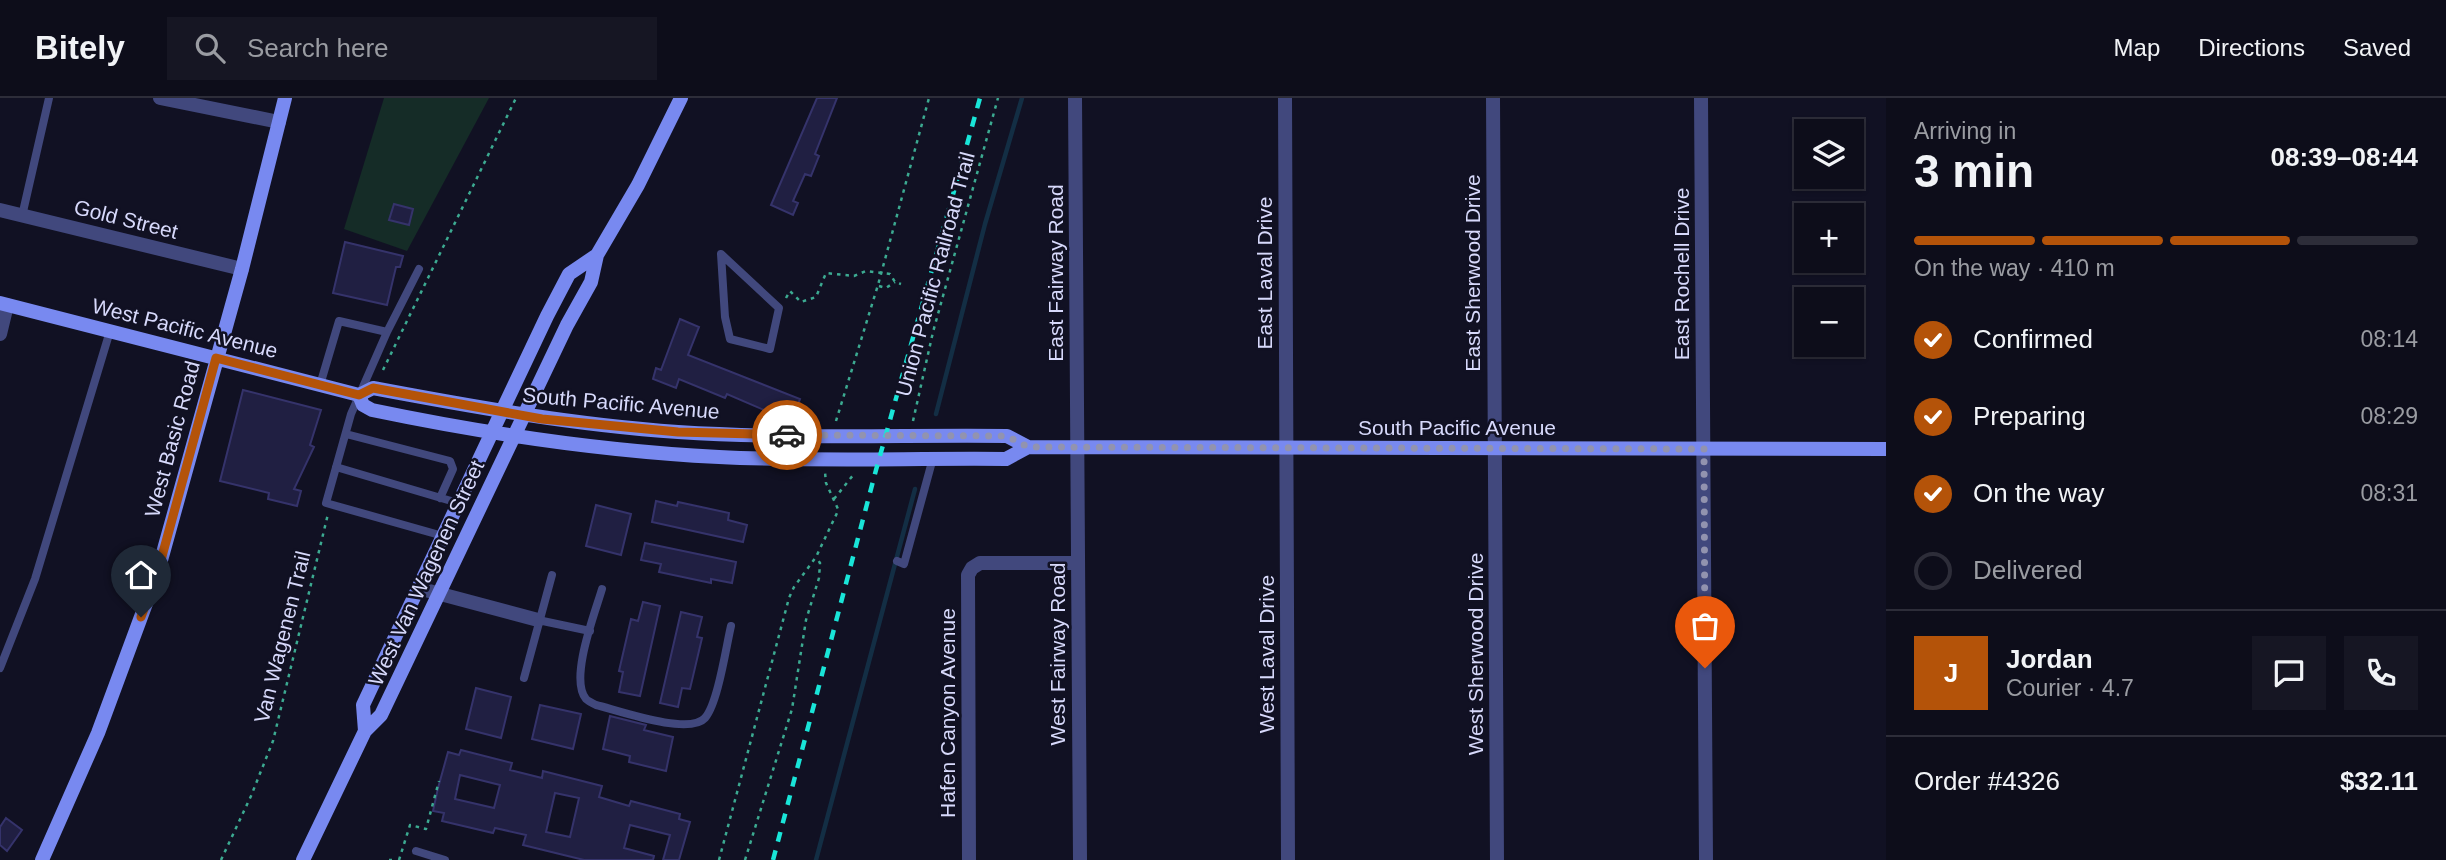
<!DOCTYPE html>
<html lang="en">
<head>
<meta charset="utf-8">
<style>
  body { margin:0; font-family:Arial,sans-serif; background:#161623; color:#f1f3f6; height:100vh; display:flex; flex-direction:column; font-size:26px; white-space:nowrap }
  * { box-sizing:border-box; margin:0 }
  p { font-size:23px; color:#9a9ca2 }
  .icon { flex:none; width:38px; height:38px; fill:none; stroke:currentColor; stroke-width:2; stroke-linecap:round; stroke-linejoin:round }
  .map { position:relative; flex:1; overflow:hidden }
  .panel { display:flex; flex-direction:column; background:#0d0d1a; width:560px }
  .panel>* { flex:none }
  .buttons { position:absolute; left:1794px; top:21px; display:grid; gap:14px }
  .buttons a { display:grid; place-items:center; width:70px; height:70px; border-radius:0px; background:#0d0d1a; box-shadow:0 2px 5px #0004,0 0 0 2px #2d2d39; font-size:35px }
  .pin { position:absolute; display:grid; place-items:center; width:60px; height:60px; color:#fff; margin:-72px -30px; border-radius:50% 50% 50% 0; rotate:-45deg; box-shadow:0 0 7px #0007 }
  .pin .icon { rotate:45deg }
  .courier { position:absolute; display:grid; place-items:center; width:70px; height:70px; margin:-35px; border:5px solid #b45309; border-radius:50%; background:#fff; color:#222; box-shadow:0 2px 9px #0007 }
  .headline em { font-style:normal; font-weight:700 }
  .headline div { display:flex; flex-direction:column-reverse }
  .headline { display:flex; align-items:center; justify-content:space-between; height:119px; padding:0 28px }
  h1 { font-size:46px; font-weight:700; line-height:52px }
  .bar { display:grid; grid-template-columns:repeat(4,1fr); gap:10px 7px; align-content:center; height:84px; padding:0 28px }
  .bar i { height:9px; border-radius:5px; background:#2d2d39 }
  .bar .active { background:#b45309 }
  .bar p { grid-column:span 4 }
  .line { display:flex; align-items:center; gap:18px; padding:0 28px; border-top:2px solid #2d2d39 }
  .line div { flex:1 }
  .round { display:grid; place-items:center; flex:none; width:74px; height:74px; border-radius:0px; background:#161623 }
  ol { padding:0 28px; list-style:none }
  li { display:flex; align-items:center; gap:21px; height:77px }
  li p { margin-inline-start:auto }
  li .icon { padding:7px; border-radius:50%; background:#b45309; color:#fff; stroke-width:4 }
  li:last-child { color:#9a9ca2 }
  li i { width:38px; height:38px; border:4px solid #2d2d39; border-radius:50% }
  header { display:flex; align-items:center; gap:42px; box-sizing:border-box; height:98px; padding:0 35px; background:#0d0d1a; border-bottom:2px solid #2d2d39 }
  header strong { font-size:33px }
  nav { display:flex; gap:38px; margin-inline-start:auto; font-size:24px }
  .search { width:490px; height:63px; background:#161623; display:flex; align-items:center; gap:18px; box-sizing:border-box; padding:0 24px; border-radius:0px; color:#9a9ca2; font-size:26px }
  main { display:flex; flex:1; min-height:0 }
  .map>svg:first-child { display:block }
  .park { fill:#152c27 }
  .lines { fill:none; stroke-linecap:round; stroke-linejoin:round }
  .stream { stroke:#132e44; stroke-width:4.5 }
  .building { fill:#201f42; stroke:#35336b; stroke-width:2; fill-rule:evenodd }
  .path { stroke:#3caa91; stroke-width:2.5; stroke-dasharray:3.5 5; stroke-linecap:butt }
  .lane { stroke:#41487d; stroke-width:8 }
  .street { stroke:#41487d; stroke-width:14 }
  .secondary { stroke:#7889f0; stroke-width:14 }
  .rail { stroke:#19e5d8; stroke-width:4.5; stroke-dasharray:10 9; stroke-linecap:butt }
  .done { stroke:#9293af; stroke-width:7; stroke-dasharray:0 12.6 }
  .route { stroke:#b45309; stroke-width:9 }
  .labels { text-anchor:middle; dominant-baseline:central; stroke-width:5; stroke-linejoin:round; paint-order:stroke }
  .street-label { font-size:21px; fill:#d7d9fb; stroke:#111123 }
</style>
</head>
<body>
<header>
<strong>Bitely</strong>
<div class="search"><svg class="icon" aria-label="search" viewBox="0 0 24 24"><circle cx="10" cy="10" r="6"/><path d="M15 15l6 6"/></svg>Search here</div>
<nav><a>Map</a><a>Directions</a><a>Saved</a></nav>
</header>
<main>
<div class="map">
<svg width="1886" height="762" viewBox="0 0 1886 762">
  <rect width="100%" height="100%" fill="#111123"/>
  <path class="park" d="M384 0H489L407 153 344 131Z"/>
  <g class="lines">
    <path class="stream" d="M936 316 985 126 1022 0
      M816 762 915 391"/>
  </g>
  <path class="building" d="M817 0H837L815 56 819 58 811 78 805 76 793 103 798 105 793 117 771 107Z
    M394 106 413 111 409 127 389 122Z
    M345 144 403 158 400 169H396L387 207 333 195Z
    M680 221 699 229 688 257 800 301 793 319 773 311 771 315 727 296 725 300 679 281 676 290 653 281 656 270 661 272Z
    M243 292 321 312 310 347 314 349 294 391 301 393 297 408 268 401 269 395 220 383Z
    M656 403 677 408 678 404 729 415 728 422 747 427 743 444 652 424Z
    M596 407 631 416 621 457 586 448Z
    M645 445 736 464 732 485 711 481V485L659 474 661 466 641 462Z
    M643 504 660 508 640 598 619 594 623 574 619 573 631 521 638 523Z
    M681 514 702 519 697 539 702 540 690 591 682 590 678 609 660 605Z
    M476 590 511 599 501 640 466 631Z
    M540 607 581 616 573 651 532 641Z
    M610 618 646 627 644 632 673 639 666 673 629 664 630 658 603 651Z
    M461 652 512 665 510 672 542 680 543 673 602 688 599 699 629 708 631 703 680 716 679 721 690 724 679 762H663L670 737 630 727 624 750 654 758 653 762H584L523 747 526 737 495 730 493 735 442 723 444 715 433 713 438 690 448 654 459 657ZM460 677 500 687 494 710 455 701ZM555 695 579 700 570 739 546 734Z
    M6 720 22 732 7 753 0 747V729Z"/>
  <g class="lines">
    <path class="path" d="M879 188 886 190 895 184
      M786 200 790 193 801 204 816 199 826 175 854 178 866 173 890 176 895 184 901 186
      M383 272 516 0
      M836 323 878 187 929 0
      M913 323 933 234 998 0
      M834 401 854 376
      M221 762 251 698 273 643 328 416
      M389 762H392
      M399 762 410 727 426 731 439 683
      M719 762 789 500 794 489 816 459 837 415 838 411 826 385 825 374
      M745 762 792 611 806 522 819 480 820 465 816 459"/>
    <path class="lane" d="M22 118 49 0
      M721 156 779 210 770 251 730 241 725 219Z
      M387 234 351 316 326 405 443 438
      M320 287 339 223 387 234 419 171
      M346 336 450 363 453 371 440 400
      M336 369 458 405
      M897 463 904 466 933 360
      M602 491C595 515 569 581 586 601 588 603 594 606 596 607 617 612 689 638 705 620 718 605 726 549 731 528
      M538 522 590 533
      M0 570 35 481 110 233
      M524 580 552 477
      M416 753 445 762"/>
    <path class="street" d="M160 0 279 24
      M1075 0 1080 762
      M1285 0 1288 762
      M1493 0 1497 762
      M1701 0 1706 762
      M0 112 242 171
      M0 236 7 207
      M418 490 538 522
      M969 762 968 477 972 470 980 465H1077"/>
    <path class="secondary" d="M0 205 359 297 373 290C474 309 575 327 678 334 787 341 897 337 1007 338L1028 349 1886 351
      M359 297 363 307 372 312C487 336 602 353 719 359 814 364 910 360 1006 361L1028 349
      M365 633 363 607 547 218 569 176 597 157
      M42 762 98 635 158 473 242 171 285 0
      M303 762 365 633 381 617 567 227 591 184 597 157 638 87 681 0"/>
    <path class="rail" d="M773 762 876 372 980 0"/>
  </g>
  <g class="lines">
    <path class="done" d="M787 337 1007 338 1028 349 1704 351 1705 570"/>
    <path class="route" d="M141 519 158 473 216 260 359 297 373 290 542 321 678 334 787 337"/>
  </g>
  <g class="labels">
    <g class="street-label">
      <text transform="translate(126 121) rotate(14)">Gold Street</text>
      <text transform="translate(1055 175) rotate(-90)">East Fairway Road</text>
      <text transform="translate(1264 175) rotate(-90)">East Laval Drive</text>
      <text transform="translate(1472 175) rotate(-90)">East Sherwood Drive</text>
      <text transform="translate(935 176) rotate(-75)">Union Pacific Railroad Trail</text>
      <text transform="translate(1681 176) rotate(-90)">East Rochell Drive</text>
      <text transform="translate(185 230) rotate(14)">West Pacific Avenue</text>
      <text transform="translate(621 305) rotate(5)">South Pacific Avenue</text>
      <text x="1457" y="329">South Pacific Avenue</text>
      <text transform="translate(172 341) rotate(-75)">West Basic Road</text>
      <text transform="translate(426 475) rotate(-65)">West Van Wagenen Street</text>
      <text transform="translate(282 539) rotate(-76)">Van Wagenen Trail</text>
      <text transform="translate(1057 556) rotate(-90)">West Fairway Road</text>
      <text transform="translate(1266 556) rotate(-90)">West Laval Drive</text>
      <text transform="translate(1475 556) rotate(-90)">West Sherwood Drive</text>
      <text transform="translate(947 615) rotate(-90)">Hafen Canyon Avenue</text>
    </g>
  </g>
</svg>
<div class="buttons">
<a><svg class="icon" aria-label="layers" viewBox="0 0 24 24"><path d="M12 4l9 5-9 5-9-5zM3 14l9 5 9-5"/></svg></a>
<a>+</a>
<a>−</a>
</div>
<div class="pin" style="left:1705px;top:570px;background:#ea580c"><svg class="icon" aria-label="bag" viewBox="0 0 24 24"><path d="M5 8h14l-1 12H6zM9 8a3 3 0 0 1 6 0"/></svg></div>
<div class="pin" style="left:141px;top:519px;background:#1f2937"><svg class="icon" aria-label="home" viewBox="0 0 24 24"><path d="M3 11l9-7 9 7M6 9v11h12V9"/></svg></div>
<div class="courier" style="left:787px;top:337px"><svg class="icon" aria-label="car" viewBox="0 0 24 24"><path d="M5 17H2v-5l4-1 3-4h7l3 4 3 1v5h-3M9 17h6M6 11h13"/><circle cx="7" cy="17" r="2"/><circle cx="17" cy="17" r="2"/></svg></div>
</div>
<section class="panel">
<div class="headline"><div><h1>3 min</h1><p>Arriving in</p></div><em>08:39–08:44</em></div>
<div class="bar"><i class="active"></i><i class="active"></i><i class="active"></i><i></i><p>On the way · 410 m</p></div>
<ol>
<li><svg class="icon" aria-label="check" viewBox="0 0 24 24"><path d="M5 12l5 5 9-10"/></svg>Confirmed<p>08:14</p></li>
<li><svg class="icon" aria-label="check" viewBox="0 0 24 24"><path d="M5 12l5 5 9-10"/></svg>Preparing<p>08:29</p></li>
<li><svg class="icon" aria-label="check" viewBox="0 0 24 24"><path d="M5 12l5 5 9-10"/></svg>On the way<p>08:31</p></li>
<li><i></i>Delivered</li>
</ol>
<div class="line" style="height:126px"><b class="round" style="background:#b45309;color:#fff">J</b><div><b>Jordan</b><p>Courier · 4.7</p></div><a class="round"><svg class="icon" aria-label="chat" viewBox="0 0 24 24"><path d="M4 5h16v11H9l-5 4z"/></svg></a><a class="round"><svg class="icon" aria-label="phone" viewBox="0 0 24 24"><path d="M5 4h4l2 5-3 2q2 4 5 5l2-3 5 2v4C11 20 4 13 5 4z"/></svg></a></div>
<div class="line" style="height:91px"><div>Order #4326</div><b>$32.11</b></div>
</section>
</main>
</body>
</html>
